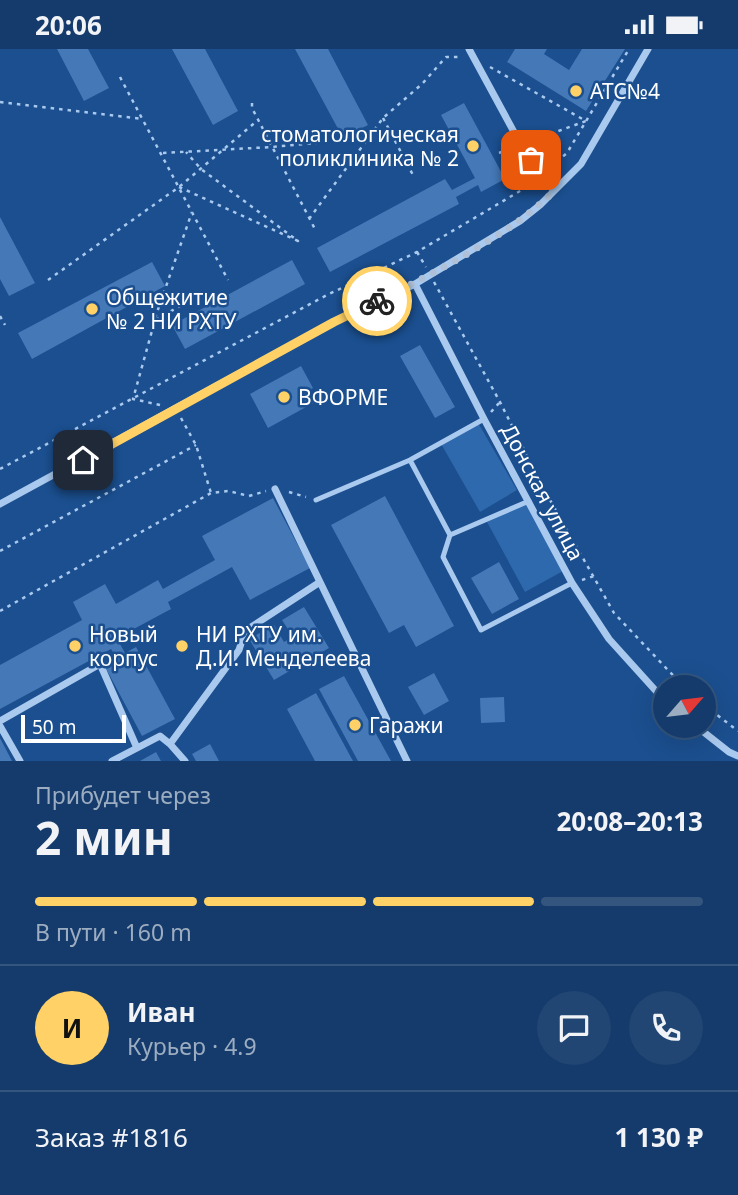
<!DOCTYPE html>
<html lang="ru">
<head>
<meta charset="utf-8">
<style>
  body { margin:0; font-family:"Noto Sans",sans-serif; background:#214673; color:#f1f3f6; height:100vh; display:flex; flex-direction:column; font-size:26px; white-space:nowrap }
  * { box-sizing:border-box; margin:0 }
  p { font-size:23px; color:#9dadc1 }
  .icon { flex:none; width:38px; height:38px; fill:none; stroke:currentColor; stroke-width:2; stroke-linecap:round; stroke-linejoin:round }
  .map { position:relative; height:712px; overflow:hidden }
  .details { display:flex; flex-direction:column; background:#143b6b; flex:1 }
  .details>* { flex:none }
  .needle { width:46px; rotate:62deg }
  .controls { position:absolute; left:653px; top:626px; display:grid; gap:14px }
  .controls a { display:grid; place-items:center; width:63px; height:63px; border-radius:50%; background:#143b6b; box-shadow:0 7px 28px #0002,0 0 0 2px #33557e; font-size:35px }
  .scale { position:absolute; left:21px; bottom:18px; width:105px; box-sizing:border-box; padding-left:7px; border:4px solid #fff; border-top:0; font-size:19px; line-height:24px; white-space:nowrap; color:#fff; -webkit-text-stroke:5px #1b4f8f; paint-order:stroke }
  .pin { position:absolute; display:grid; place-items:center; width:60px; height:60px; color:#fff; margin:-30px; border-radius:14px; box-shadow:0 4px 10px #0006 }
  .courier { position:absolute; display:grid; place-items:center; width:70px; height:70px; margin:-35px; border:5px solid #ffd166; border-radius:50%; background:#fff; color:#222; box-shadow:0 2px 9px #0007 }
  .headline em { font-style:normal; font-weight:700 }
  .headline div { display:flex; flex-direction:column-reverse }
  .headline { display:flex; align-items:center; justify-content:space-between; height:119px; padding:0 35px }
  h1 { font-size:46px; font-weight:700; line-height:52px }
  .bar { display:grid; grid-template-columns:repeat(4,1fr); gap:10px 7px; align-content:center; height:84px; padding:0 35px }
  .bar i { height:9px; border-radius:5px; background:#33557e }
  .bar .selected { background:#ffd166 }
  .bar p { grid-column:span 4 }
  .line { display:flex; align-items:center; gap:18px; padding:0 35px; border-top:2px solid #33557e }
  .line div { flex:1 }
  .round { display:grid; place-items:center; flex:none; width:74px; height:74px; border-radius:37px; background:#214673 }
  .status { display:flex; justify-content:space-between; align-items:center; height:49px; padding:0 35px; background:#143b6b; direction:ltr }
  .status svg { height:19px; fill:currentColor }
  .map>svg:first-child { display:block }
  .green { fill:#2e69ad }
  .building { fill:#4478b7 }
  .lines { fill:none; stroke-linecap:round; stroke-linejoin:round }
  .path { stroke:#a9c9ee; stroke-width:2.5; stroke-dasharray:3.5 5; stroke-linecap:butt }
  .lane { stroke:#a9c9ee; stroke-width:5 }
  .street { stroke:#a9c9ee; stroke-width:7 }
  .done { stroke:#afc1d8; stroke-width:7; stroke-dasharray:0 12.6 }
  .route { stroke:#ffd166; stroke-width:9 }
  .poi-dot { fill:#ffd166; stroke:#1b4f8f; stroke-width:2.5 }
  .labels { text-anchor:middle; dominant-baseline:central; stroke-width:5; stroke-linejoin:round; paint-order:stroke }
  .poi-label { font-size:21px; fill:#fff; stroke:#1b4f8f; text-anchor:start }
  .street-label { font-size:21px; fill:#fff; stroke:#1b4f8f }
</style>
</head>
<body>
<div class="status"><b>20:06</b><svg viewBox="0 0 49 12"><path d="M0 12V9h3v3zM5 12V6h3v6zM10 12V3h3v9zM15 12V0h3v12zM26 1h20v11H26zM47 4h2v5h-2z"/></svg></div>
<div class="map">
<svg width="738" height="712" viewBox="0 0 738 712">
  <rect width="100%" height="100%" fill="#1b4f8f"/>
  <path class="green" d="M477 372 517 441 480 463 440 393Z
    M525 452 563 522 525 543 487 473Z"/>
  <path class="building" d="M57 0H88L109 39 84 52Z
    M172 0H205L238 62 213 76Z
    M295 0H328L368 76 343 89Z
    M515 0H547L544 5 569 21 582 0H625L586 62 507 13Z
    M464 54 505 130 481 143 478 136 456 148 459 155 330 223 317 199 445 130 452 141 475 129 441 66Z
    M0 168 35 234 9 247 0 230Z
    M292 211 305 235 185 300 172 276Z
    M152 213 165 237 32 310 18 284Z
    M420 296 455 358 435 369 400 307Z
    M301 317 313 339 311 340 317 352 268 379 250 345Z
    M385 447 454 577 416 598 404 576 389 584 331 476Z
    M273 449 310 519 250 551 232 518 168 553 171 560 130 582 134 587 120 595 125 604 136 598 175 670 142 687 103 614 116 608 111 600 0 660V616L82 571 73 553 105 535 116 555 158 531 163 540 215 511 202 487Z
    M499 513 519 550 492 565 471 529Z
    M304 558 329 599 274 631 249 590 274 576 284 593 293 588 282 571Z
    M434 624 449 652 424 666 408 638Z
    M344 627 391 712H358L319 640Z
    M316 644 353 712H315L287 660Z
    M504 648 505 673 481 674 480 649Z
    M0 689 12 712H0Z
    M210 695 219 712H196L192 705Z
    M156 703 161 712H140Z"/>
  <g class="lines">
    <path class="path" d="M490 18 586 72 531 92
      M120 28 228 231
      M0 53 143 70
      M252 54V59L316 182
      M383 69 414 128
      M163 104 272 98 369 89
      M499 104 511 99
      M550 118 567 104 629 0
      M179 138 298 192 201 120 186 103
      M309 170 383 69 422 35 446 8H462
      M417 203 426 218
      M48 231 179 138 258 71
      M434 233 500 353 545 442 614 564 685 639
      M0 267 5 276
      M155 269 192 163
      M160 356 133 350 155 271 182 256
      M491 363 500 353
      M181 369 196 396 211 444
      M0 420 327 246 417 203 520 142 534 131
      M289 443 306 448
      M0 502 196 396
      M582 531 594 527
      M0 562 211 444 228 442 249 447 266 442
      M704 656 738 682"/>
    <path class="lane" d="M410 411 450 486 443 508 481 581 572 534
      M316 451 410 411 484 370
      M450 486 529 452"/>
    <path class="street" d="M469 0 521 96 554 142
      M415 235 484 370 572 534 609 590 665 652
      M0 455 334 273 415 235 520 172 540 156 581 115 648 0
      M320 533 407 712
      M97 608 137 699
      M0 672 100 615
      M0 677 20 712
      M696 677 729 703 738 707
      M112 712 160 687 170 695
      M185 712 170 695 239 601 245 582 320 533 275 440"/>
  </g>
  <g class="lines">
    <path class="done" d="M377 252C409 237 437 222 467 205 499 186 528 168 554 142L531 111"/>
    <path class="route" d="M83 411 334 273 377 252"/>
  </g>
  <g class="poi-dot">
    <circle cx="576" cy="42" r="7"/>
    <circle cx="473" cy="97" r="7"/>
    <circle cx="92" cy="260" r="7"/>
    <circle cx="284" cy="348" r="7"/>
    <circle cx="75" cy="597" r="7"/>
    <circle cx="182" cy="597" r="7"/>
    <circle cx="355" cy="676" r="7"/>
  </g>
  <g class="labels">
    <g class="poi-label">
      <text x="590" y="42">АТС№4</text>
      <text x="459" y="85" text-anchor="end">стоматологическая<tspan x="459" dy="24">поликлиника № 2</tspan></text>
      <text x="106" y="248">Общежитие<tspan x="106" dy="24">№ 2 НИ РХТУ</tspan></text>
      <text x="298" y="348">ВФОРМЕ</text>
      <text x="89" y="585">Новый<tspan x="89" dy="24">корпус</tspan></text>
      <text x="196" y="585">НИ РХТУ им.<tspan x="196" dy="24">Д.И. Менделеева</tspan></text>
      <text x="369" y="676">Гаражи</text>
    </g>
    <g class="street-label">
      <text transform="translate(543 443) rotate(62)">Донская улица</text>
    </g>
  </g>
</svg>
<div class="controls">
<a><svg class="needle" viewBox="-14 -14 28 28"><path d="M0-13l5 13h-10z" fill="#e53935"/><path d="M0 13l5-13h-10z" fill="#9dadc1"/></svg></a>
</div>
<div class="scale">50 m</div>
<div class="pin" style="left:531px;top:111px;background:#ea580c"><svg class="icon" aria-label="bag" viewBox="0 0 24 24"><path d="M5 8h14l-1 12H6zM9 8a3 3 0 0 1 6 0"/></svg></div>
<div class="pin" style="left:83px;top:411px;background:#1f2937"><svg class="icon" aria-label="home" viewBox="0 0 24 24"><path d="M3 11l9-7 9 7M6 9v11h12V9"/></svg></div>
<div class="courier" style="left:377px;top:252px"><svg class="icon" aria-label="bike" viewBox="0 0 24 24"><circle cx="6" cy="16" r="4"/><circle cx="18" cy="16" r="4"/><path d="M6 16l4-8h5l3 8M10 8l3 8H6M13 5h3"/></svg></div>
</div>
<section class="details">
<div class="headline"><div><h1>2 мин</h1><p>Прибудет через</p></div><em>20:08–20:13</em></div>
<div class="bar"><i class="selected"></i><i class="selected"></i><i class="selected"></i><i></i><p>В пути · 160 m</p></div>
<div class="line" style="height:126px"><b class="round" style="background:#ffd166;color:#111">И</b><div><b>Иван</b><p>Курьер · 4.9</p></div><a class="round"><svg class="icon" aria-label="chat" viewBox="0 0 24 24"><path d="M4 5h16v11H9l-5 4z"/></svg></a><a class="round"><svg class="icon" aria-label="phone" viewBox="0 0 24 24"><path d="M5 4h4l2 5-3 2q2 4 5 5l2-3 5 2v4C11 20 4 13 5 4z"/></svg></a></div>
<div class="line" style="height:91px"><div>Заказ #1816</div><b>1 130 ₽</b></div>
</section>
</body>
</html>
